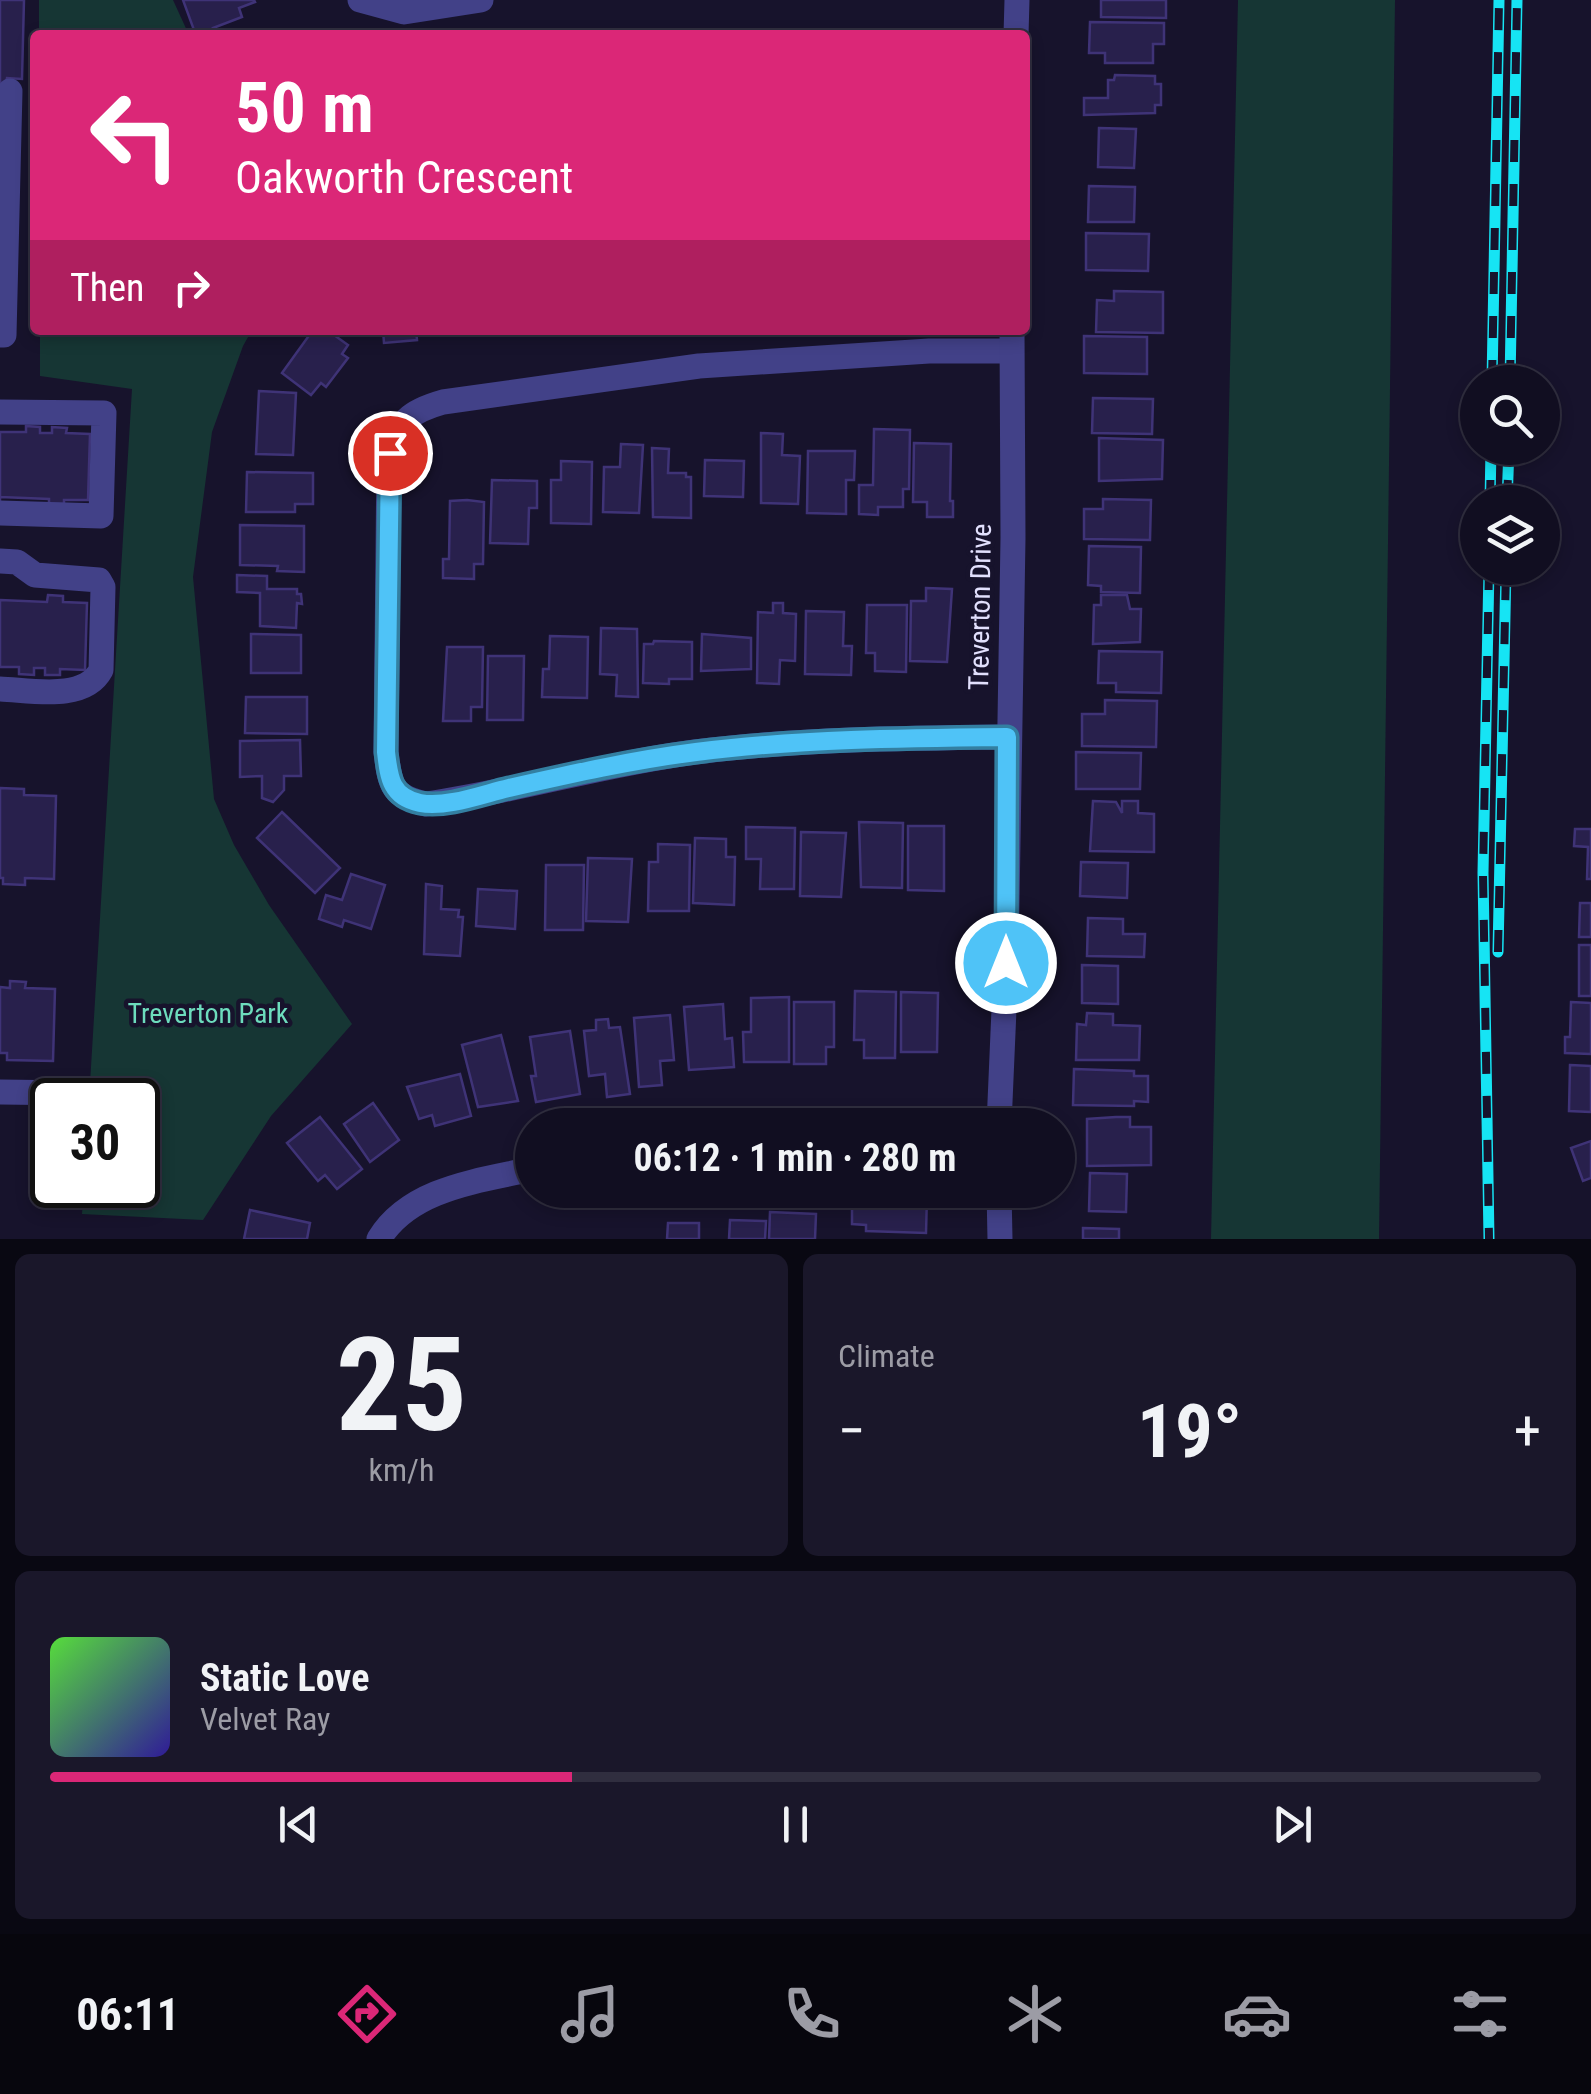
<!DOCTYPE html>
<html lang="en">
<head>
<meta charset="utf-8">
<style>
	body { margin:0; font-family:"Roboto Condensed",sans-serif; background:#1a172a; color:#f1f3f6; height:100vh; display:flex; flex-direction:column; font-size:38px; white-space:nowrap }
	* { box-sizing:border-box; margin:0 }
	p { font-size:32px; color:#9c9ca5 }
	.icon { flex:none; width:55px; height:55px; fill:none; stroke:currentColor; stroke-width:2; stroke-linecap:round; stroke-linejoin:round }
	.map { position:relative; height:1239px; overflow:hidden }
	.sheet { display:flex; flex-direction:column; gap:15px; padding:15px; background:#090812; flex:1 }
	.sheet>* { flex:none }
	.hud { position:absolute; left:30px; top:30px; width:1000px; height:305px; border-radius:10px; box-shadow:0 5px 15px #0003,0 0 0 2px #302e3f; background:#db2777; color:#fff; overflow:hidden }
	.tools { position:absolute; left:1460px; top:365px; display:grid; gap:20px }
	.tools a { display:grid; place-items:center; width:100px; height:100px; border-radius:50%; background:#110e21; box-shadow:0 5px 15px #0003,0 0 0 2px #302e3f; font-size:50px }
	.speed { position:absolute; left:30px; top:1078px; display:flex; gap:20px; font-size:50px; font-weight:700; text-align:center }
	.speed>* { display:grid; place-content:center; width:130px; height:130px; border-radius:50%; background:#110e21; box-shadow:0 5px 15px #0003,0 0 0 2px #302e3f; line-height:1 }
	.speed .limit { border:5px solid #111; border-radius:15px; background:#fff; color:#111 }
	.pin { position:absolute; display:grid; place-items:center; width:85px; height:85px; color:#fff; margin:-42px; border:5px solid #fff; border-radius:50%; box-shadow:0 2px 10px #0007 }
	.me { position:absolute; width:110px; margin:-55px; rotate:0deg; stroke-linejoin:round; filter:drop-shadow(0 0 8px #0008) }
	.turn { display:flex; align-items:center; gap:35px; height:210px; padding:0 40px; font-size:45px }
	.turn .icon { width:130px; height:130px; stroke-width:2.5 }
	.turn b { display:block; font-size:70px; line-height:85px }
	.then { display:flex; align-items:center; height:95px; padding:0 40px; background:#0003; gap:20px; font-size:38px }
	.big { font-size:75px; font-weight:700; line-height:1.1 }
	.sheet .card { flex:1; display:flex; flex-direction:column; justify-content:center; gap:15px; min-width:0; padding:0 35px; border-radius:15px; background:#1a172a }
	.sheet .dial { align-items:center; gap:0 }
	.dial b { font-size:130px; line-height:1 }
	.song { display:flex; align-items:center; gap:30px }
	.cover { width:120px; height:120px; border-radius:15px; background:linear-gradient(135deg,hsl(110 70% 55%),hsl(250 70% 35%)) }
	.played { height:10px; border-radius:5px; background:linear-gradient(90deg,#db2777 35%,#302e3f 35%) }
	.keys { display:flex; justify-content:space-around; direction:ltr }
	.heat { display:flex; justify-content:space-between; align-items:center; font-size:55px; direction:ltr }
	.sheet .tiles { flex:1; display:grid; gap:15px; grid-template-columns:1fr 1fr }
	.card:last-child { grid-column:span 2 }
	.trip { position:absolute; left:515px; top:1108px; width:560px; height:100px; border-radius:50px; background:#110e21; box-shadow:0 5px 15px #0003,0 0 0 2px #302e3f; font-weight:700; line-height:100px; text-align:center }
	.dock { display:flex; height:160px; justify-content:space-around; align-items:center; background:#07060d; color:#9c9ca5 }
	.dock .icon { width:70px; height:70px }
	.dock .selected { color:#db2777 }
	.dock b { font-size:45px; color:#f1f3f6 }
	.map>svg:first-child { display:block }
</style>
</head>
<body>
<div class="map">
<svg width="1591" height="1239" viewBox="0 0 1591 1239">
	<rect width="100%" height="100%" fill="#17132c"/>
	<g fill="#163634">
		<path d="M 39,0 L 173,0 L 189,35 L 39,35 Z"/>
		<path d="M 1238,0 L 1395,0 L 1379,1239 L 1211,1239 Z"/>
		<path d="M 40,330 L 252,330 L 243,346 L 212,432 L 193,577 L 214,799 L 234,845 L 269,905 L 352,1024 L 271,1116 L 203,1220 L 82,1214 L 84,1185 L 138,1185 L 138,1100 L 89,1100 L 132,389 L 40,376 Z"/>
	</g>
	<g fill="#28204c" stroke="#3f3377" stroke-width="2.5">
		<path d="M 0,0 L 24,0 L 22,79 L 7,78 L 6,83 L 0,83 Z"/>
		<path d="M 183,0 L 254,0 L 255,2 L 239,8 L 242,17 L 213,28 L 216,35 L 181,35 L 194,30 Z"/>
		<path d="M 1101,0 L 1166,0 L 1166,18 L 1101,17 Z"/>
		<path d="M 1090,22 L 1164,23 L 1164,44 L 1153,44 L 1153,63 L 1105,63 L 1105,53 L 1089,53 Z"/>
		<path d="M 1115,75 L 1155,76 L 1155,84 L 1161,84 L 1161,105 L 1155,105 L 1155,113 L 1084,115 L 1084,98 L 1108,98 L 1108,80 L 1114,80 Z"/>
		<path d="M 1099,128 L 1136,129 L 1134,168 L 1098,167 Z"/>
		<path d="M 1089,186 L 1135,187 L 1134,222 L 1088,222 Z"/>
		<path d="M 1086,233 L 1149,234 L 1148,271 L 1086,270 Z"/>
		<path d="M 1114,291 L 1163,292 L 1163,333 L 1096,332 L 1097,300 L 1114,301 Z"/>
		<path d="M 313,330 L 327,330 L 348,345 L 342,354 L 348,358 L 326,387 L 321,383 L 311,395 L 282,373 Z"/>
		<path d="M 383,330 L 416,330 L 417,340 L 384,343 Z"/>
		<path d="M 1084,336 L 1147,337 L 1147,374 L 1084,373 Z"/>
		<path d="M 259,391 L 296,393 L 293,455 L 256,454 Z"/>
		<path d="M 1093,398 L 1153,399 L 1152,434 L 1092,433 Z"/>
		<path d="M 26,426 L 40,427 L 40,433 L 52,433 L 52,427 L 67,428 L 66,433 L 90,434 L 88,500 L 64,500 L 64,506 L 49,506 L 49,499 L 0,497 L 0,504 L 0,432 L 26,432 Z"/>
		<path d="M 874,429 L 910,430 L 909,489 L 903,489 L 903,507 L 878,507 L 878,515 L 859,514 L 859,485 L 873,485 Z"/>
		<path d="M 761,433 L 783,434 L 782,455 L 800,456 L 798,504 L 761,503 Z"/>
		<path d="M 1099,438 L 1163,440 L 1162,479 L 1099,481 Z"/>
		<path d="M 914,443 L 951,444 L 950,501 L 953,501 L 953,517 L 927,517 L 927,502 L 913,502 Z"/>
		<path d="M 621,444 L 643,445 L 639,513 L 603,512 L 604,467 L 620,467 Z"/>
		<path d="M 652,448 L 669,449 L 668,473 L 686,473 L 686,477 L 691,477 L 691,518 L 653,517 Z"/>
		<path d="M 808,451 L 855,451 L 854,480 L 846,480 L 846,514 L 807,513 Z"/>
		<path d="M 705,460 L 744,461 L 743,497 L 704,496 Z"/>
		<path d="M 561,461 L 592,462 L 591,524 L 551,523 L 551,480 L 561,480 Z"/>
		<path d="M 247,472 L 313,473 L 313,504 L 295,504 L 295,512 L 246,512 Z"/>
		<path d="M 492,480 L 537,481 L 537,508 L 529,508 L 528,544 L 490,543 Z"/>
		<path d="M 1103,499 L 1151,500 L 1150,540 L 1084,539 L 1084,509 L 1103,509 Z"/>
		<path d="M 467,500 L 484,502 L 483,564 L 474,564 L 474,579 L 443,578 L 443,559 L 449,559 L 450,501 Z"/>
		<path d="M 240,525 L 304,526 L 304,572 L 277,571 L 278,566 L 240,565 Z"/>
		<path d="M 1089,546 L 1141,547 L 1140,593 L 1101,592 L 1101,586 L 1088,585 Z"/>
		<path d="M 237,575 L 267,576 L 267,589 L 297,589 L 297,594 L 301,594 L 302,604 L 297,603 L 296,628 L 260,626 L 260,593 L 237,592 Z"/>
		<path d="M 926,588 L 952,589 L 947,662 L 910,661 L 911,601 L 926,601 Z"/>
		<path d="M 48,595 L 63,596 L 63,602 L 87,603 L 85,670 L 60,669 L 60,675 L 45,675 L 45,668 L 34,668 L 34,675 L 19,674 L 19,667 L 0,667 L 0,600 L 47,602 Z"/>
		<path d="M 1101,595 L 1127,595 L 1130,609 L 1141,609 L 1140,642 L 1093,644 L 1094,605 L 1101,605 Z"/>
		<path d="M 773,603 L 783,603 L 783,613 L 796,614 L 795,661 L 780,660 L 779,684 L 757,683 L 758,612 L 773,613 Z"/>
		<path d="M 867,605 L 907,605 L 906,672 L 875,671 L 875,653 L 866,653 Z"/>
		<path d="M 806,611 L 844,612 L 843,646 L 852,646 L 851,675 L 805,674 Z"/>
		<path d="M 601,628 L 637,629 L 638,697 L 616,696 L 617,675 L 600,674 Z"/>
		<path d="M 251,634 L 301,635 L 301,673 L 251,673 Z"/>
		<path d="M 702,634 L 751,638 L 751,669 L 701,671 Z"/>
		<path d="M 550,636 L 588,637 L 587,698 L 542,697 L 543,669 L 549,669 Z"/>
		<path d="M 654,641 L 692,642 L 692,679 L 669,679 L 669,684 L 643,683 L 644,644 L 653,644 Z"/>
		<path d="M 447,647 L 483,647 L 482,707 L 471,707 L 471,721 L 443,721 Z"/>
		<path d="M 1099,651 L 1162,652 L 1161,693 L 1116,692 L 1116,683 L 1098,683 Z"/>
		<path d="M 488,656 L 524,656 L 523,720 L 487,720 Z"/>
		<path d="M 246,697 L 307,697 L 307,734 L 245,733 Z"/>
		<path d="M 1105,700 L 1157,701 L 1156,747 L 1082,746 L 1082,714 L 1105,714 Z"/>
		<path d="M 300,740 L 301,776 L 284,776 L 284,790 L 273,802 L 262,798 L 262,776 L 240,777 L 240,741 Z"/>
		<path d="M 1076,752 L 1141,753 L 1140,789 L 1076,789 Z"/>
		<path d="M 0,788 L 24,789 L 24,795 L 56,796 L 54,879 L 25,878 L 25,885 L 3,884 L 3,878 L 0,878 Z"/>
		<path d="M 1093,801 L 1116,802 L 1122,813 L 1122,801 L 1138,801 L 1138,813 L 1154,814 L 1154,852 L 1090,851 Z"/>
		<path d="M 282,812 L 340,868 L 315,893 L 257,838 Z"/>
		<path d="M 859,822 L 903,823 L 902,888 L 861,887 Z"/>
		<path d="M 908,826 L 944,826 L 944,891 L 908,890 Z"/>
		<path d="M 746,827 L 795,828 L 794,889 L 760,889 L 761,859 L 746,859 Z"/>
		<path d="M 1575,829 L 1591,829 L 1591,879 L 1587,879 L 1588,847 L 1574,846 Z"/>
		<path d="M 801,832 L 846,833 L 841,897 L 800,896 Z"/>
		<path d="M 695,838 L 726,839 L 726,857 L 735,857 L 734,905 L 693,903 Z"/>
		<path d="M 658,844 L 690,845 L 689,911 L 648,911 L 649,862 L 658,862 Z"/>
		<path d="M 588,858 L 632,859 L 628,922 L 586,921 Z"/>
		<path d="M 1081,862 L 1128,863 L 1127,898 L 1080,896 Z"/>
		<path d="M 546,865 L 584,865 L 583,930 L 545,930 Z"/>
		<path d="M 351,874 L 385,885 L 371,929 L 344,920 L 342,927 L 319,919 L 326,895 L 342,900 Z"/>
		<path d="M 426,884 L 442,886 L 441,909 L 459,910 L 458,917 L 463,917 L 460,956 L 424,954 Z"/>
		<path d="M 478,889 L 517,891 L 515,929 L 476,926 Z"/>
		<path d="M 1580,903 L 1591,903 L 1591,937 L 1579,937 Z"/>
		<path d="M 1088,918 L 1123,919 L 1123,934 L 1145,934 L 1144,957 L 1087,956 Z"/>
		<rect x="1579" y="945" width="12" height="51"/>
		<path d="M 1082,965 L 1118,966 L 1118,1004 L 1082,1003 Z"/>
		<path d="M 10,981 L 26,982 L 25,988 L 55,989 L 53,1061 L 7,1060 L 7,1053 L 0,1053 L 0,987 L 10,988 Z"/>
		<path d="M 855,991 L 896,992 L 895,1058 L 864,1058 L 864,1040 L 854,1040 Z"/>
		<path d="M 901,992 L 938,993 L 937,1052 L 901,1052 Z"/>
		<path d="M 789,997 L 789,1062 L 744,1062 L 743,1032 L 751,1032 L 751,998 Z"/>
		<path d="M 794,1002 L 834,1002 L 834,1047 L 826,1047 L 826,1064 L 794,1064 Z"/>
		<path d="M 1571,1002 L 1591,1003 L 1591,1054 L 1565,1053 L 1565,1037 L 1570,1037 Z"/>
		<path d="M 723,1004 L 725,1039 L 732,1038 L 734,1067 L 689,1070 L 684,1007 Z"/>
		<path d="M 1087,1013 L 1113,1014 L 1113,1025 L 1140,1026 L 1139,1060 L 1076,1060 L 1077,1024 L 1086,1025 Z"/>
		<path d="M 670,1015 L 674,1060 L 660,1061 L 662,1085 L 639,1087 L 634,1018 Z"/>
		<path d="M 608,1019 L 609,1028 L 620,1027 L 630,1094 L 607,1097 L 605,1074 L 589,1076 L 584,1031 L 596,1030 L 596,1020 Z"/>
		<path d="M 570,1031 L 580,1094 L 536,1102 L 531,1076 L 536,1076 L 530,1037 Z"/>
		<path d="M 501,1035 L 518,1101 L 478,1107 L 462,1045 Z"/>
		<path d="M 1570,1065 L 1591,1066 L 1591,1112 L 1569,1111 Z"/>
		<path d="M 1074,1069 L 1134,1071 L 1134,1076 L 1148,1076 L 1148,1102 L 1134,1101 L 1134,1106 L 1073,1105 Z"/>
		<path d="M 460,1074 L 471,1116 L 435,1126 L 432,1115 L 419,1119 L 407,1087 Z"/>
		<path d="M 373,1103 L 399,1140 L 370,1162 L 344,1124 Z"/>
		<path d="M 320,1117 L 362,1169 L 337,1189 L 325,1175 L 318,1181 L 287,1143 Z"/>
		<path d="M 1116,1117 L 1130,1117 L 1130,1127 L 1151,1127 L 1151,1165 L 1087,1166 L 1087,1119 Z"/>
		<path d="M 1591,1141 L 1591,1178 L 1583,1181 L 1571,1148 Z"/>
		<path d="M 1090,1173 L 1127,1174 L 1126,1212 L 1089,1211 Z"/>
		<path d="M 852,1192 L 869,1192 L 869,1195 L 927,1196 L 926,1233 L 866,1231 L 866,1225 L 852,1224 Z"/>
		<path d="M 250,1210 L 310,1223 L 307,1239 L 244,1239 Z"/>
		<path d="M 770,1212 L 816,1214 L 815,1239 L 769,1239 Z"/>
		<path d="M 730,1220 L 766,1221 L 765,1239 L 729,1239 Z"/>
		<path d="M 668,1223 L 699,1223 L 699,1239 L 667,1239 Z"/>
		<path d="M 1083,1228 L 1119,1229 L 1119,1239 L 1083,1239 Z"/>
	</g>
	<g fill="none" stroke-linecap="round" stroke-linejoin="round">
		<g stroke="#424188" stroke-width="25">
			<path d="M 360,0 L 404,12 L 481,0"/>
			<path d="M 1016,35 L 1017,0"/>
			<path d="M 0,335 L 4,335 L 10,91"/>
			<path d="M 0,412 L 104,413 L 101,516 L 0,513"/>
			<path d="M 0,561 L 17,562 L 35,575 L 99,580 L 103,587 L 101,670 C 84,702 30,690 0,689"/>
			<path d="M 1007,737 C 903,738 798,739 695,752 C 604,764 516,791 426,804 C 391,796 390,785 386,752 L 389,453 C 402,420 408,412 443,402 L 699,366 L 929,351 L 1011,351"/>
			<path d="M 0,1092 L 77,1093"/>
			<path d="M 999,1125 L 1006,963 L 1013,538 L 1012,330"/>
			<path d="M 999,1190 L 1000,1239"/>
			<path d="M 379,1239 C 410,1188 479,1181 532,1169"/>
		</g>
		<defs>
			<g id="rail">
				<path d="M 1492,382 L 1499,0"/>
				<path d="M 1510,382 L 1517,0"/>
				<path d="M 1490,502 L 1491,448"/>
				<path d="M 1507,502 L 1509,448"/>
				<path d="M 1489,568 L 1483,873 L 1489,1239"/>
				<path d="M 1498,952 L 1506,568"/>
			</g>
		</defs>
		<use href="#rail" stroke="#16e4f4" stroke-width="11"/>
		<use href="#rail" stroke="#17132c" stroke-width="8" stroke-dasharray="22" stroke-linecap="butt"/>
	</g>
	<g fill="none" stroke-linecap="round" stroke-linejoin="round">
		<defs>
			<path id="route" d="M 390,453 L 386,752 C 389,778 391,797 420,803 C 447,808 483,794 509,788 C 571,774 633,760 696,752 C 799,739 903,738 1007,737 L 1006,963"/>
		</defs>
		<use href="#route" stroke="#337fa1" stroke-width="25"/>
		<use href="#route" stroke="#4fc3f7" stroke-width="18"/>
	</g>
	<g text-anchor="middle" dominant-baseline="central" stroke-width="9" stroke-linejoin="round" paint-order="stroke">
		<g font-size="28" fill="#e2e0fd" stroke="#17132c">
			<text transform="translate(980 607) rotate(-89)">Treverton Drive</text>
		</g>
		<g font-size="28" fill="#6ddcbd" stroke="#17132c">
			<text x="208" y="1013">Treverton Park</text>
		</g>
	</g>
</svg>
<div class="tools">
<a><svg class="icon" aria-label="search" viewBox="0 0 24 24"><circle cx="10" cy="10" r="6"/><path d="M15 15l6 6"/></svg></a>
<a><svg class="icon" aria-label="layers" viewBox="0 0 24 24"><path d="M12 4l9 5-9 5-9-5zM3 14l9 5 9-5"/></svg></a>
</div>
<div class="speed"><div class="limit">30</div></div>
<div class="pin" style="left:390px;top:453px;background:#d93025"><svg class="icon" aria-label="arrive" viewBox="0 0 24 24"><path d="M6 21V4h12l-3 4 3 4H6"/></svg></div>
<svg class="me" style="left:1006px;top:963px" viewBox="-20 -20 40 40"><circle r="17" fill="#4fc3f7" stroke="#fff" stroke-width="3"/><path d="M0-11L8 9 0 5-8 9z" fill="#fff"/></svg>
<div class="trip">06:12 · 1 min · 280 m</div>
<div class="hud">
<div class="turn"><svg class="icon" aria-label="left" viewBox="0 0 24 24"><path d="M17 20v-9H6M10 6l-5 5 5 5"/></svg><div><b>50 m</b>Oakworth Crescent</div></div>
<div class="then">Then<svg class="icon" aria-label="right" viewBox="0 0 24 24"><path d="M7 20v-9h11M14 6l5 5-5 5"/></svg></div>
</div>
</div>
<section class="sheet">
<div class="tiles">
<div class="card dial"><b>25</b><p>km/h</p></div>
<div class="card"><p>Climate</p>
<div class="heat"><a>−</a><b class="big">19°</b><a>+</a></div>
</div>
<div class="card">
<div class="song"><i class="cover"></i><div><b>Static Love</b><p>Velvet Ray</p></div></div>
<div class="played"></div>
<div class="keys"><svg class="icon" aria-label="previous" viewBox="0 0 24 24"><path d="M18 5L8 12l10 7zM5 5v14"/></svg><svg class="icon" aria-label="pause" viewBox="0 0 24 24"><path d="M8 5v14M16 5v14"/></svg><svg class="icon" aria-label="next" viewBox="0 0 24 24"><path d="M6 5l10 7-10 7zM19 5v14"/></svg></div>
</div>
</div>
</section>
<nav class="dock">
<b>06:11</b>
<svg class="icon selected" aria-label="directions" viewBox="0 0 24 24"><path d="M12 3l9 9-9 9-9-9zM9 14v-3h6M13 9l2 2-2 2"/></svg>
<svg class="icon" aria-label="music" viewBox="0 0 24 24"><path d="M9 18V5l10-2v13"/><circle cx="6" cy="18" r="3"/><circle cx="16" cy="16" r="3"/></svg>
<svg class="icon" aria-label="phone" viewBox="0 0 24 24"><path d="M5 4h4l2 5-3 2q2 4 5 5l2-3 5 2v4C11 20 4 13 5 4z"/></svg>
<svg class="icon" aria-label="climate" viewBox="0 0 24 24"><path d="M12 3v18M4 7l16 10M4 17L20 7"/></svg>
<svg class="icon" aria-label="car" viewBox="0 0 24 24"><path d="M5 17H2v-5l4-1 3-4h7l3 4 3 1v5h-3M9 17h6M6 11h13"/><circle cx="7" cy="17" r="2"/><circle cx="17" cy="17" r="2"/></svg>
<svg class="icon" aria-label="filters" viewBox="0 0 24 24"><path d="M4 7h16M4 17h16"/><circle cx="9" cy="7" r="2"/><circle cx="15" cy="17" r="2"/></svg>
</nav>
</body>
</html>
